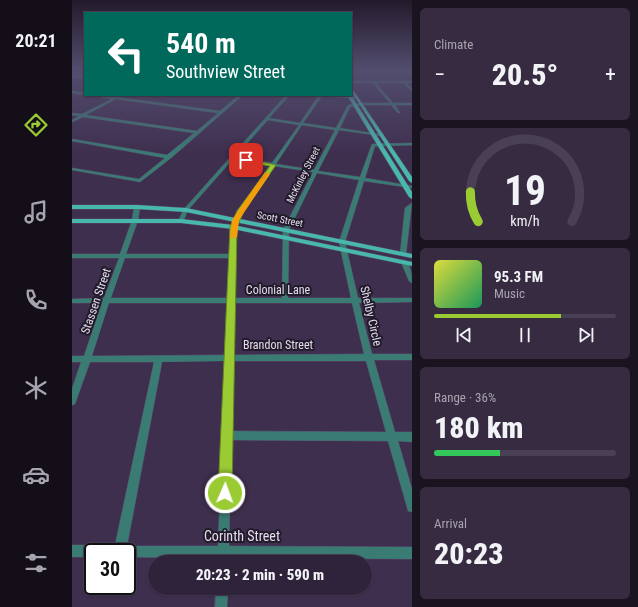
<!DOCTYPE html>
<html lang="en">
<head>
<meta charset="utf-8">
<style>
	body { margin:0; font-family:"Roboto Condensed",sans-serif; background:#372b42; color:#f1f3f6; height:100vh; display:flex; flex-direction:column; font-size:15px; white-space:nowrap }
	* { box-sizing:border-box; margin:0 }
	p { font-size:13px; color:#a7a4af }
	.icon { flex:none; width:22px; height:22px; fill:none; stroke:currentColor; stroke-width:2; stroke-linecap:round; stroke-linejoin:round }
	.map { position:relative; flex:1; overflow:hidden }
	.drawer { display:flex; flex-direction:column; gap:8px; padding:8px; background:#1a1320; width:226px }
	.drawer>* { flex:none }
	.hud { position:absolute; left:12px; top:12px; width:268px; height:84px; border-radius:0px; box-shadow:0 1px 3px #0004,0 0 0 1px #4a4055; background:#00695c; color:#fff; overflow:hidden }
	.speed { position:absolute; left:12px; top:543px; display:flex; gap:8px; font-size:20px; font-weight:700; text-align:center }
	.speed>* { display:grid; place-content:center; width:52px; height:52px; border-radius:50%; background:#2f233b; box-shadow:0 1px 3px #0004,0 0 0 1px #4a4055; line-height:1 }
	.speed .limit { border:2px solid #111; border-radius:6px; background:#fff; color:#111 }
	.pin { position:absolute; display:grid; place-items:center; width:34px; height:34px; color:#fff; margin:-17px; border-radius:8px; box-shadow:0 2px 6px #0006 }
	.me { position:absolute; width:44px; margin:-22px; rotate:2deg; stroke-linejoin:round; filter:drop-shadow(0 0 3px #0008) }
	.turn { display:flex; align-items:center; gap:14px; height:84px; padding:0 16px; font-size:18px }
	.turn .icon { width:52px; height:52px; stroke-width:2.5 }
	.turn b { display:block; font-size:28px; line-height:34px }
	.big { font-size:30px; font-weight:800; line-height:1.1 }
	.drawer .card { flex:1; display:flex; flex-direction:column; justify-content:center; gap:6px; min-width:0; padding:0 14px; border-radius:6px; background:#372b42 }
	.drawer .dial { align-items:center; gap:0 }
	.dial svg { height:104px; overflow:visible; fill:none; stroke:#4a4055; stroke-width:7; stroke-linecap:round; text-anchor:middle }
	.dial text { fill:#f1f3f6; stroke:none }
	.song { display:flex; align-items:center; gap:12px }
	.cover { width:48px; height:48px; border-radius:6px; background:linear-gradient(135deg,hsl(60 70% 55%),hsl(150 70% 35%)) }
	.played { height:4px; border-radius:2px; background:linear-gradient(90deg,#9bcb33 70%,#4a4055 70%) }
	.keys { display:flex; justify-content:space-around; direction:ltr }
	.heat { display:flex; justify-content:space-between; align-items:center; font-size:22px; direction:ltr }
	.charge { height:6px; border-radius:3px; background:linear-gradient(90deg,#34c759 36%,#4a4055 0) }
	.trip { position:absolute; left:76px; top:555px; width:224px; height:40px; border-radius:20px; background:#2f233b; box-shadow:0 1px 3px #0004,0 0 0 1px #4a4055; font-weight:800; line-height:40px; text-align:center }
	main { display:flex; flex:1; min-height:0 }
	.tab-bar { display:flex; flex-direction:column; width:72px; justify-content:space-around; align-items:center; background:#130e18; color:#a7a4af }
	.tab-bar .icon { width:28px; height:28px }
	.tab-bar .active { color:#9bcb33 }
	.tab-bar b { font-size:18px; color:#f1f3f6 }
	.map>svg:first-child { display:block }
</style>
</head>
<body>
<main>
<nav class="tab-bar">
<b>20:21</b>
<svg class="icon active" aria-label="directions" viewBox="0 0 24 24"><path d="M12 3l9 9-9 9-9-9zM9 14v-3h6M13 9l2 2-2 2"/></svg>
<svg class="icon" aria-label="music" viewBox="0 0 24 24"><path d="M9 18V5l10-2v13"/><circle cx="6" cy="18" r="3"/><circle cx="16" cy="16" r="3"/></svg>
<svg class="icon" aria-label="phone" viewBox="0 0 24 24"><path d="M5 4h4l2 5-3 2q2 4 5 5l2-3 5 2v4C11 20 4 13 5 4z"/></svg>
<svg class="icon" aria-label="climate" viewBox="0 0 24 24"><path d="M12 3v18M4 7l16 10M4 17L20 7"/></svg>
<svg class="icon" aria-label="car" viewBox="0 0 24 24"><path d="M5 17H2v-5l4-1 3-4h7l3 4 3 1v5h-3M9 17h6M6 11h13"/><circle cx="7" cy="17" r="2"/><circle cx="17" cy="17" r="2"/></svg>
<svg class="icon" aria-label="filters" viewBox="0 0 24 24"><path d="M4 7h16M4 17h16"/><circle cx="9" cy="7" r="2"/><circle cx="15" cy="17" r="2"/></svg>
</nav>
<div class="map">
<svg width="340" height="607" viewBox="0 0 340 607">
	<rect width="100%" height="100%" fill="#3f2f4f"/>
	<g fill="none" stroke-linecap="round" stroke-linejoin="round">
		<defs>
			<g id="minor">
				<rect x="279" y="71" width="61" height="2"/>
				<path d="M 0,75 L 13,76 L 13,78 L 0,77 Z"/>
				<path d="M 279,81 L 340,81 L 340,83 L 335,83 L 340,88 L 340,91 L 331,83 L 304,83 L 321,103 L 340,103 L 340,105 L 323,105 L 328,113 L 326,113 L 319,105 L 290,105 L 278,107 L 268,128 L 312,135 L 310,136 L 267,130 L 246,171 L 288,177 L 300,144 L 340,143 L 340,145 L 303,146 L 293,178 L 340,186 L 340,188 L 292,181 L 273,242 L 286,298 L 340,298 L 340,302 L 287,303 L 300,354 L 340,354 L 340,360 L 302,360 L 323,432 L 340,432 L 340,442 L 326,441 L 340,489 L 340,512 L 336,511 L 335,507 L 316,441 L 159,440 L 157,546 L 340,547 L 340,559 L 157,558 L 157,562 L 145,562 L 145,558 L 55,557 L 55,552 L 21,552 L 21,557 L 0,557 L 0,545 L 43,545 L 82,362 L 18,362 L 4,401 L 3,404 L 0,405 L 0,389 L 9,362 L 0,362 L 0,356 L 12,356 L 30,303 L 0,303 L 0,299 L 32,298 L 47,258 L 0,258 L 0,254 L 48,254 L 60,220 L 62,207 L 65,205 L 68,207 L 66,220 L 54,254 L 157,254 L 158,227 L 166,211 L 198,165 L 161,159 L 116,210 L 111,222 L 107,222 L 106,221 L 112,209 L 214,95 L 218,95 L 197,118 L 228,123 L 247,95 L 287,97 L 286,99 L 250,96 L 231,123 L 264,128 L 276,105 L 290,103 L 318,103 L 301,83 L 279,83 ZM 196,120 L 227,125 L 200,163 L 163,157 ZM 230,125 L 263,130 L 242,170 L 204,164 ZM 202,166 L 241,172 L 211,230 L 210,298 L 162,298 L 164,227 L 172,211 ZM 245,173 L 287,180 L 267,242 L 279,298 L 216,298 L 217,230 ZM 53,258 L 157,258 L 155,298 L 39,298 ZM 37,303 L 155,303 L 153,355 L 20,356 ZM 162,303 L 280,303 L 292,354 L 161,355 ZM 153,361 L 146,546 L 55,546 L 90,362 ZM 161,361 L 294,361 L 314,432 L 160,431 Z"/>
				<path d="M 0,91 L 13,93 L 13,95 L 0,93 Z"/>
				<path d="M 17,95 L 44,97 L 148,111 L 167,95 L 171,95 L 99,158 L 68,182 L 0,170 L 0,168 L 67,179 L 93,158 L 0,141 L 0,139 L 95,155 L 122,133 L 11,117 L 0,122 L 0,120 L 7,116 L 0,115 L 0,113 L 10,114 L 40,99 ZM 44,99 L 146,113 L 125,131 L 14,115 Z"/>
				<path d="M 340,203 L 334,254 L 331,256 L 328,254 L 333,208 Z"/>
				<path d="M 332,260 C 339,264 340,275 340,283 L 337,281 L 329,262 Z"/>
				<path d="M 144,588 L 156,588 L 155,607 L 143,607 Z"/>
			</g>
			<g id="major">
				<path d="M 279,87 L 340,177 L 340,183 L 337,181 L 279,91 Z"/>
				<path d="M 275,95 L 279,95 L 340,192 L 340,199 L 337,197 Z"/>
				<path d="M 0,205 L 65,205 L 114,208 L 340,254 L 340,258 L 114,212 L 65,209 L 0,209 Z"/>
				<path d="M 0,219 L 109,219 L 161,225 L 340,262 L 340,266 L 161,229 L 109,223 L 0,223 Z"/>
			</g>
		</defs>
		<use href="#minor" stroke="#5a4b69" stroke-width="1"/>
		<use href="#major" stroke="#5a4b69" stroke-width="1"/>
		<use href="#minor" fill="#3a7b74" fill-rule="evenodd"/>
		<use href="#major" fill="#48b8ad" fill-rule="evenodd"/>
	</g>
	<linearGradient id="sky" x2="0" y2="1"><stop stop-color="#231a2b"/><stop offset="0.45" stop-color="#524d6e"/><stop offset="1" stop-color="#524d6e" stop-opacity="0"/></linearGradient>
	<rect width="340" height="154" fill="url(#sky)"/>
	<path fill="#9bcb33" stroke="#658421" d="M 174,159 L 204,165 L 172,211 L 165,227 L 160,493 L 158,498 L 153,500 L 148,498 L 146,493 L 158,227 L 165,211 L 198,166 L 172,162 Z"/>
	<path fill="#f59e0b" d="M 193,172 L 198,174 L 167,220 L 165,237 L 158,239 L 160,220 Z"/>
	<g text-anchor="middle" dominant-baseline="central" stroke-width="4" stroke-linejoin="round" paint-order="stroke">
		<g font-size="10" fill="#e5dcf0" stroke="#221b2a">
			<text transform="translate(231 175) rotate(-63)">McKinley Street</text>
			<text transform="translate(208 219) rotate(11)">Scott Street</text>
		</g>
		<g font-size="12" fill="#e5dcf0" stroke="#221b2a">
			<text x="206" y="290">Colonial Lane</text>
			<text transform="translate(24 301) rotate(-71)">Stassen Street</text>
			<text transform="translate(299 316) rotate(77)">Shelby Circle</text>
			<text x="206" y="345">Brandon Street</text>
		</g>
		<g font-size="14" fill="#e5dcf0" stroke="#221b2a">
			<text x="170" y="536">Corinth Street</text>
		</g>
	</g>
</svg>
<div class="speed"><div class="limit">30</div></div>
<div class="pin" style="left:174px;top:160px;background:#d93025"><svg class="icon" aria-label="arrive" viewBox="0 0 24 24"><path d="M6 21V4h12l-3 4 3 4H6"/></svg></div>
<svg class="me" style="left:153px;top:493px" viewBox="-20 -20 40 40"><circle r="17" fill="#9bcb33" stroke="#fff" stroke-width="3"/><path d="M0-11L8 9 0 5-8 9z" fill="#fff"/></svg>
<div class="trip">20:23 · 2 min · 590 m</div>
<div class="hud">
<div class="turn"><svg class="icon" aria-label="left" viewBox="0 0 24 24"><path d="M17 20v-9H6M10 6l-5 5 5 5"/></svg><div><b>540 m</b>Southview Street</div></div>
</div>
</div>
<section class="drawer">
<div class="card"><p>Climate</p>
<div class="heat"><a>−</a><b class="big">20.5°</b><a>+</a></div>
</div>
<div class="card dial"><svg viewBox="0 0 100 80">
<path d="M14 69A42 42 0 1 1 86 69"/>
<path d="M14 69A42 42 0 0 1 8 46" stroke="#9bcb33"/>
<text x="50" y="56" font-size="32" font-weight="700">19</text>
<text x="50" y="72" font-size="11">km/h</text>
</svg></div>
<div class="card">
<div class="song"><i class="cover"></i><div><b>95.3 FM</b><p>Music</p></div></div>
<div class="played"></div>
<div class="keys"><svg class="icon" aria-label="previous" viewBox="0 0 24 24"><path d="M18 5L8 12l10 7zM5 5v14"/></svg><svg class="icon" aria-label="pause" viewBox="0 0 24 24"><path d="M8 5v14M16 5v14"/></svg><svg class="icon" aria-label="next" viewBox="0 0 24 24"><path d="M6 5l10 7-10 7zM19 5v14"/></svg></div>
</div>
<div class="card"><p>Range · 36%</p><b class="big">180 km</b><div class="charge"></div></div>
<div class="card"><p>Arrival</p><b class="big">20:23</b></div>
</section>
</main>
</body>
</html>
